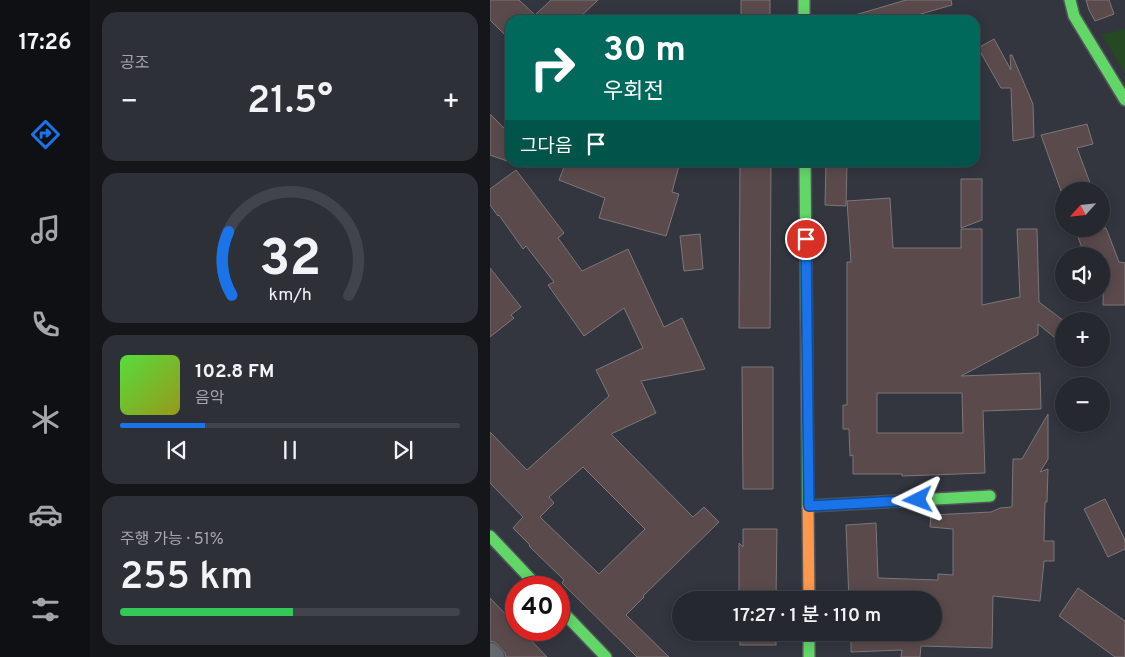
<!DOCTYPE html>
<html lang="ko">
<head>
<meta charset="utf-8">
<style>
	body { margin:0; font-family:Overpass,"Noto Sans KR",sans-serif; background:#2e3037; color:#f1f3f6; height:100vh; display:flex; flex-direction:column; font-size:19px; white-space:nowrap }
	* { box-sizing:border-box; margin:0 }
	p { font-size:16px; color:#a4a6aa }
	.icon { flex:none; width:28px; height:28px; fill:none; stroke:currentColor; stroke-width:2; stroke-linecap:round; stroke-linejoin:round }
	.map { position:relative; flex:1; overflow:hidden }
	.sheet { display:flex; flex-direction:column; gap:12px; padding:12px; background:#15161a; width:400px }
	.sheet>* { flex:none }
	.guide { position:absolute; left:15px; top:15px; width:475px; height:152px; border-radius:15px; box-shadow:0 2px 12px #0003,0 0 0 1px #42444b; background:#00695c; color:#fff; overflow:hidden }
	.needle { width:32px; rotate:243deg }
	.fabs { position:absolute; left:565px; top:182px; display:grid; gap:10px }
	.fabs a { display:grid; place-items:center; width:55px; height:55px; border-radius:50%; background:#26282f; box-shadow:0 2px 12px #0003,0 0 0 1px #42444b; font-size:25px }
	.speed { position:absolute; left:15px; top:576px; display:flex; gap:10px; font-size:25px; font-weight:700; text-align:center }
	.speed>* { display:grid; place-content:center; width:65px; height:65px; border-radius:50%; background:#26282f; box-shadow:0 2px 12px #0003,0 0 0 1px #42444b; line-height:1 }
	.speed .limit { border:8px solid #d22; background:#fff; color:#111 }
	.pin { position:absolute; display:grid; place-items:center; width:42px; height:42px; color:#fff; margin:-21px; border:2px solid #fff; border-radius:50%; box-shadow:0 1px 5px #0007 }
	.me { position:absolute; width:55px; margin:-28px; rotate:267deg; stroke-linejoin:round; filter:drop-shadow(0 0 4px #0008) }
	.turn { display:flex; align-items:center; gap:18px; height:105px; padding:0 15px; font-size:22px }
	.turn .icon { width:65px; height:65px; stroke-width:2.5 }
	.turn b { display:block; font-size:35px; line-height:42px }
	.then { display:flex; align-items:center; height:48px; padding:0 15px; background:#0003; gap:10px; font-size:19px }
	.big { font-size:38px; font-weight:600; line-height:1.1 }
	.sheet .tile { flex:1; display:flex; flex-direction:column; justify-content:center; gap:8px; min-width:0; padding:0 18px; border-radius:15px; background:#2e3037 }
	.sheet .dial { align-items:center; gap:0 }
	.dial svg { height:130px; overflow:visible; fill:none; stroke:#42444b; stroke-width:7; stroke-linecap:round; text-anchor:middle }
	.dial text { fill:#f1f3f6; stroke:none }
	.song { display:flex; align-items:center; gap:15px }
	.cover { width:60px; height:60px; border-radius:8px; background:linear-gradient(135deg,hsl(110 70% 55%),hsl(60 70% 35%)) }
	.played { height:5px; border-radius:2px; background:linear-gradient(90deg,#1a73e8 25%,#42444b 25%) }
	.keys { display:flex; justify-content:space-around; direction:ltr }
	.heat { display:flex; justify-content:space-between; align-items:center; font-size:28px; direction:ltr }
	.charge { height:8px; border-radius:4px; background:linear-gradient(90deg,#34c759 51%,#42444b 0) }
	.trip { position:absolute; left:182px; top:591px; width:270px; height:50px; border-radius:25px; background:#26282f; box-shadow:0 2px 12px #0003,0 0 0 1px #42444b; font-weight:600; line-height:50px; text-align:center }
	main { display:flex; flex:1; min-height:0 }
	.menu { display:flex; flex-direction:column; width:90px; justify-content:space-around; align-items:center; background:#0f1013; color:#a4a6aa }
	.menu .icon { width:35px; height:35px }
	.menu .on { color:#1a73e8 }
	.menu b { font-size:22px; color:#f1f3f6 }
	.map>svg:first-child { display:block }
</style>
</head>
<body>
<main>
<nav class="menu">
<b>17:26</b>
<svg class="icon on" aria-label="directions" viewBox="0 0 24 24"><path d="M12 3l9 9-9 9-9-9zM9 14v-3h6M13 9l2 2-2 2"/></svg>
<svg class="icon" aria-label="music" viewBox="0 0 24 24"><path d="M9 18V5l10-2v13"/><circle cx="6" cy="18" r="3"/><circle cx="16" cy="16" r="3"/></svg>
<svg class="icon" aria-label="phone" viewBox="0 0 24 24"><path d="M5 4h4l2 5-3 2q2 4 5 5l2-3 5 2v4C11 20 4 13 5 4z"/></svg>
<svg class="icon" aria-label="climate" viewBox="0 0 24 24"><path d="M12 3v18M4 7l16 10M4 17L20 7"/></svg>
<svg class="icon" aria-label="car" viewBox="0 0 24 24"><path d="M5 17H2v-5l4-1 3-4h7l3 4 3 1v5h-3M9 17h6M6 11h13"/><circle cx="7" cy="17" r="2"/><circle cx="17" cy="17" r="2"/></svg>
<svg class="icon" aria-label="filters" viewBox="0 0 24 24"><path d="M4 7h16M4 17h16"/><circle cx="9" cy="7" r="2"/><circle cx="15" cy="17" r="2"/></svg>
</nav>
<section class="sheet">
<div class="tile"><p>공조</p>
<div class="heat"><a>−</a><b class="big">21.5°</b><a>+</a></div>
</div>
<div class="tile dial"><svg viewBox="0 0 100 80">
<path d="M14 69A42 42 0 1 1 86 69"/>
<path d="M14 69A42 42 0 0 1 12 30" stroke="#1a73e8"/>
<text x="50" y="56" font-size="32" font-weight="700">32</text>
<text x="50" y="72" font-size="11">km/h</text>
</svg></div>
<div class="tile">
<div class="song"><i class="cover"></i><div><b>102.8 FM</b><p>음악</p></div></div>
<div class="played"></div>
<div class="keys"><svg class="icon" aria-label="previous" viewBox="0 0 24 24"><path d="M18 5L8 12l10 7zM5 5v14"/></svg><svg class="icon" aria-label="pause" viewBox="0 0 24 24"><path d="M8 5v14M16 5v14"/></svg><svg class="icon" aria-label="next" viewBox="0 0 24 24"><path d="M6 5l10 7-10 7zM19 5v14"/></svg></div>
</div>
<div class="tile"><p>주행 가능 · 51%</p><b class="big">255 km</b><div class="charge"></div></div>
</section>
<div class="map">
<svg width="635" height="657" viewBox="0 0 635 657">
	<rect width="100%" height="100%" fill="#33363f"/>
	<path fill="#244923" d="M 635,29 L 635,74 L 612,35 Z"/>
	<g fill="#5a4a4b" stroke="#7b777a" fill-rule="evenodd">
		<path d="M 0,0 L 29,0 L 45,15 L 61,0 L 108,0 L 87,20 L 20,20 L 20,40 L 0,20 Z"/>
		<rect x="251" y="0" width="29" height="20"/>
		<path d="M 416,0 L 461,0 L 462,5 L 410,20 L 365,20 L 365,15 Z"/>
		<path d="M 596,0 L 619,0 L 624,14 L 605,21 L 599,10 Z"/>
		<path d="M 504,39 L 521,70 L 520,55 L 522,55 L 543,104 L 544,137 L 523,141 L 521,88 L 511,88 L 488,48 Z"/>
		<path d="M 0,114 L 20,134 L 20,162 L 0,155 Z"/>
		<path d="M 597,124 L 603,144 L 587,148 L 603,191 L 571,191 L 551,135 Z"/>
		<path d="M 76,162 L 190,162 L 182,192 L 189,194 L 176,236 L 109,218 L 115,198 L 69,180 Z"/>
		<path d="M 250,162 L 281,162 L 280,328 L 249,328 Z"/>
		<path d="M 336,162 L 357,162 L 356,206 L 335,205 Z"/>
		<path d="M 26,170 L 74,233 L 68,238 L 92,271 L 138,249 L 174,327 L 192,318 L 215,369 L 151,381 L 166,413 L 121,434 L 203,517 L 214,507 L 229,522 L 153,596 L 154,597 L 136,615 L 179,657 L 147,657 L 72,583 L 74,580 L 39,546 L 40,545 L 23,528 L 33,517 L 0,483 L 0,432 L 37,470 L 119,396 L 106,370 L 153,348 L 134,308 L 94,336 L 58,285 L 64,282 L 36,246 L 33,249 L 9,215 L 8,216 L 0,205 L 0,189 ZM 93,467 L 155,529 L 109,574 L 50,517 L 64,503 L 59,497 Z"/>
		<path d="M 471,179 L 492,179 L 492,220 L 471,228 Z"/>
		<path d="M 400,198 L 403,248 L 471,248 L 471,229 L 492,229 L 492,305 L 530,297 L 527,229 L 547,229 L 549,302 L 574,321 L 574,345 L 548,324 L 548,335 L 471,376 L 550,373 L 551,409 L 493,411 L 495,473 L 412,476 L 412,474 L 363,474 L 363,455 L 360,456 L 359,429 L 353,429 L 353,405 L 357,405 L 357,262 L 361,262 L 357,201 ZM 387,393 L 472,393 L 473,433 L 387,433 Z"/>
		<path d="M 614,228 L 616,228 L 629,262 L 635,263 L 635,305 L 613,305 L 614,256 L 595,256 L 585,229 L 614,229 Z"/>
		<path d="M 210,234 L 213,269 L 194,271 L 190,236 Z"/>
		<path d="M 0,268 L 31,307 L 21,315 L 24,318 L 0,337 Z"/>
		<path d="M 252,367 L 283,367 L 283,489 L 253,489 Z"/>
		<path d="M 558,414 L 558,459 L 550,472 L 558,469 L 557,502 L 555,502 L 554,541 L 564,541 L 564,561 L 554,561 L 550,601 L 503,596 L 502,648 L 431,646 L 430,657 L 411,657 L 412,650 L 361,652 L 361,632 L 444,632 L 444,600 L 359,600 L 356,525 L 386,523 L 388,578 L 448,580 L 448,574 L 463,575 L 463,529 L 440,527 L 441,515 L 501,512 L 510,508 L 522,507 L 523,459 L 532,459 Z"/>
		<path d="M 615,499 L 635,540 L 635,549 L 618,557 L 594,509 Z"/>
		<path d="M 253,529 L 287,529 L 286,600 L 249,600 L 249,543 L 253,547 Z"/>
		<path d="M 588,588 L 635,621 L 635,657 L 625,657 L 569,616 Z"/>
		<path d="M 0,598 L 26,625 L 26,630 L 31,630 L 57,657 L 16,657 L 15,653 L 8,645 L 4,642 L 0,641 Z"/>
		<rect x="250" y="632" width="36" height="13"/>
	</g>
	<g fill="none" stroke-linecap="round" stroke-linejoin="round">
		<defs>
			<path id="street" d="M 0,653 L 4,657"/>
			<g id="fast">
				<path d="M 314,0 L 314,20"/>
				<path d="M 580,0 L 584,16 L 635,100"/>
				<path d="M 315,162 L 318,507"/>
				<path d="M 319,506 L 500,496"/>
				<path d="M 0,536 L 49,588"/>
				<path d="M 69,608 L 116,657"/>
				<path d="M 319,632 L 319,657"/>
			</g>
			<path id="slow" d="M 318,507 L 319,600"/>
		</defs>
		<use href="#street" stroke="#51555c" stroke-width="22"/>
		<use href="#fast" stroke="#51555c" stroke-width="14"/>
		<use href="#slow" stroke="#51555c" stroke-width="14"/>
		<use href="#street" stroke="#65686f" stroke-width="20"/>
		<use href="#fast" stroke="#63d668" stroke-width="11"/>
		<use href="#slow" stroke="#ff974d" stroke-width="11"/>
	</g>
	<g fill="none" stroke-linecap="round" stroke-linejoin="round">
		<defs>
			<path id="route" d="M 316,239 L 319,506 L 428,500"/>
		</defs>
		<use href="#route" stroke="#114b97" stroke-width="12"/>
		<use href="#route" stroke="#1a73e8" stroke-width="9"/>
	</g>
</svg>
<div class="fabs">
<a><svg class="needle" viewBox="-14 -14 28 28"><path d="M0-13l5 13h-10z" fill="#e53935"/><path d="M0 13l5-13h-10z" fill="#a4a6aa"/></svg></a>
<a><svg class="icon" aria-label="sound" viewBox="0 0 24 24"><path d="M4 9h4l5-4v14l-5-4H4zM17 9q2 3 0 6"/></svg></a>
<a>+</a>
<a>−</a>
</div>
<div class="speed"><div class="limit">40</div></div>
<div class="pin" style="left:316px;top:239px;background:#d93025"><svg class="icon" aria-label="arrive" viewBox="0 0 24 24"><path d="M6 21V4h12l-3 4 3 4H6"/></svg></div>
<svg class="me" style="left:428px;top:500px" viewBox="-20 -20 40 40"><path d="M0-17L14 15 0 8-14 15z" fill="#1a73e8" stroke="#fff" stroke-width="4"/></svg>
<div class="trip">17:27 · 1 분 · 110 m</div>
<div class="guide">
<div class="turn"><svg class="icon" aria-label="right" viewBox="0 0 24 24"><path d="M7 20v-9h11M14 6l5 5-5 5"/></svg><div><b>30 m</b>우회전</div></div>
<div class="then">그다음<svg class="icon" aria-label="arrive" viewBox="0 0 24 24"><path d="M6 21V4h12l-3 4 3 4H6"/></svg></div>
</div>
</div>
</main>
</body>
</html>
